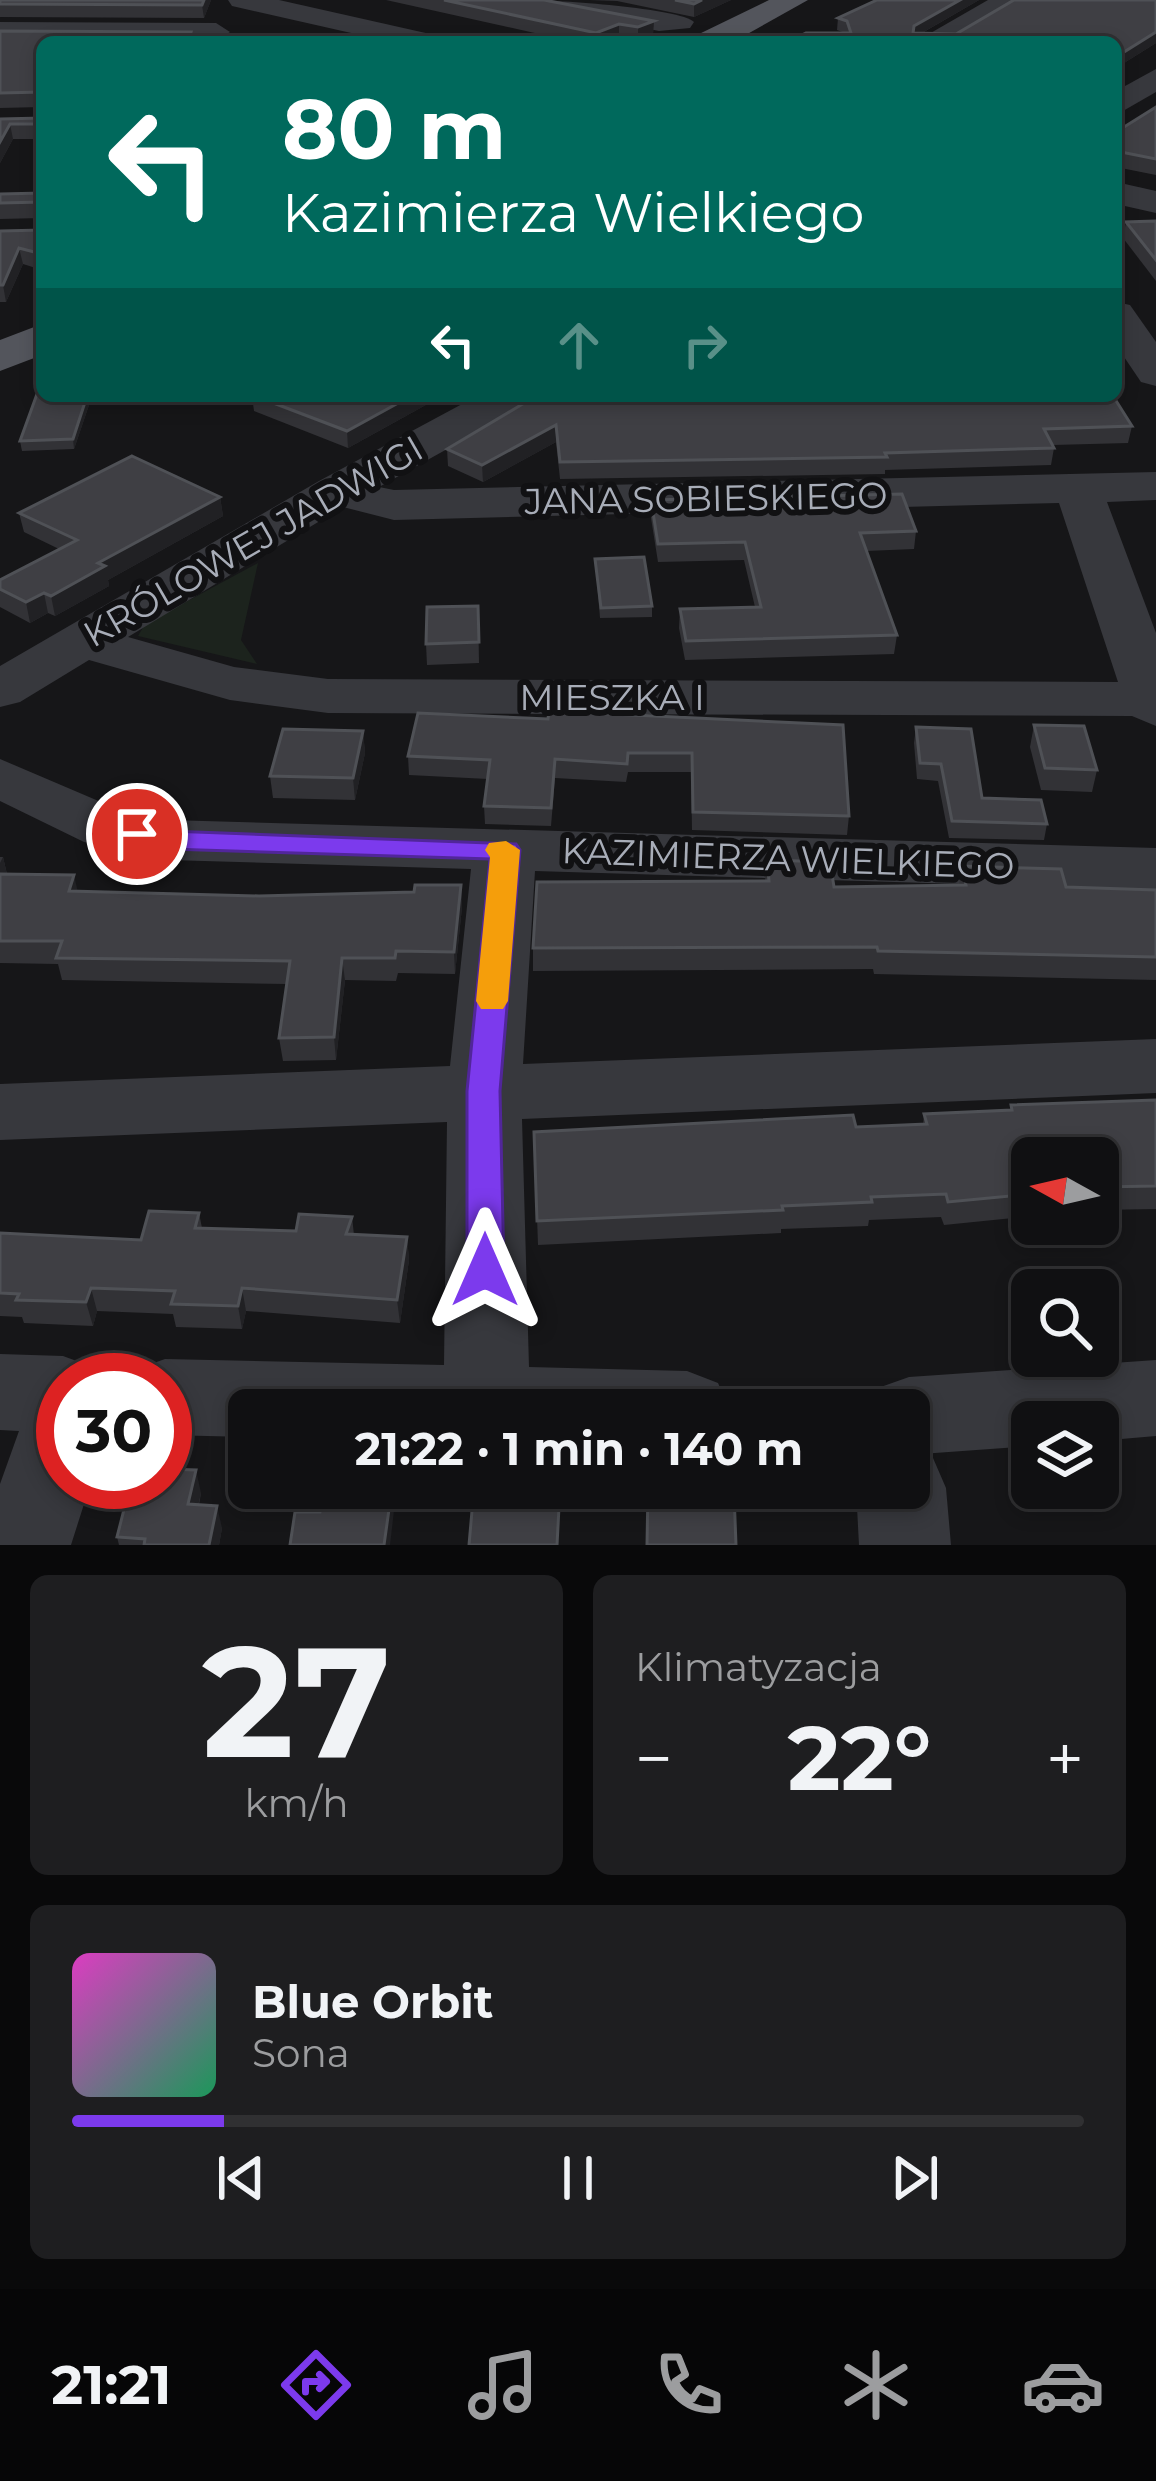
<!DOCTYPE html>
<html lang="pl">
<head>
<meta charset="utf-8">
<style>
	body { margin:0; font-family:Montserrat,sans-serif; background:#1e1e20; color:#f1f3f6; height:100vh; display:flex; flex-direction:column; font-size:45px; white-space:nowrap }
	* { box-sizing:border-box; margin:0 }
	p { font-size:39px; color:#9c9d9f }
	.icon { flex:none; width:66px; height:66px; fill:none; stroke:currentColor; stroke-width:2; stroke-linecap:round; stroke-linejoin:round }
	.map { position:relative; height:1545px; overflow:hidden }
	.details { display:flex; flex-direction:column; gap:30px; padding:30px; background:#09090a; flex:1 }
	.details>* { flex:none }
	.top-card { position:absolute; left:36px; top:36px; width:1086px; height:366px; border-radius:18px; box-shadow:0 6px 18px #0003,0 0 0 3px #303032; background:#00695c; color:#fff; overflow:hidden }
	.needle { width:78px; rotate:278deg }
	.controls { position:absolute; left:1011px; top:1137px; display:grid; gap:24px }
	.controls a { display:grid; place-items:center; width:108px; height:108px; border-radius:18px; background:#101012; box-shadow:0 6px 18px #0003,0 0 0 3px #303032; font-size:60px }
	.speed { position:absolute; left:36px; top:1353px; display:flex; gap:24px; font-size:60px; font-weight:700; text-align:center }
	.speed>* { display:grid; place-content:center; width:156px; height:156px; border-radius:50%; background:#101012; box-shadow:0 6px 18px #0003,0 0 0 3px #303032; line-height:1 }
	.speed .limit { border:18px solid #d22; background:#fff; color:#111 }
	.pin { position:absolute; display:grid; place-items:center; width:102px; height:102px; color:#fff; margin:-51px; border:6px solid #fff; border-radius:50%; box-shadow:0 3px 12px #0007 }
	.me { position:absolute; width:132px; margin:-66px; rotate:0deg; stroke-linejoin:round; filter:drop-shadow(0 0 9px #0008) }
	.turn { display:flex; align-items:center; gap:42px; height:252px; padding:0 48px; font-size:54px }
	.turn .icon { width:156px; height:156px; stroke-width:2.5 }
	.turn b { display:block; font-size:84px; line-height:102px }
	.lanes { display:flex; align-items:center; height:114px; padding:0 48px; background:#0003; justify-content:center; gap:60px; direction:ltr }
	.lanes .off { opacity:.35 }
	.big { font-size:90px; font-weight:700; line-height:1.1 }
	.details .widget { flex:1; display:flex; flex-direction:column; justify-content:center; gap:18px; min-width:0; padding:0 42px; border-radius:18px; background:#1e1e20 }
	.details .dial { align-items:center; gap:0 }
	.dial b { font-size:156px; line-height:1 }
	.song { display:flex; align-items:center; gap:36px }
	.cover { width:144px; height:144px; border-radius:18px; background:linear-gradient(135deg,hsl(310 70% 55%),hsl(150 70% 35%)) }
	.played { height:12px; border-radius:6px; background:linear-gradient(90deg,#7c3aed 15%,#303032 15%) }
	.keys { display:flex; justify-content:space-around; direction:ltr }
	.heat { display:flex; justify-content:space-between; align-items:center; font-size:66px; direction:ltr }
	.details .tiles { flex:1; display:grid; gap:30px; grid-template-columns:1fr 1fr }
	.widget:last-child { grid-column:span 2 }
	.trip { position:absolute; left:228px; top:1389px; width:702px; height:120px; border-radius:18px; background:#101012; box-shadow:0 6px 18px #0003,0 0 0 3px #303032; font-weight:700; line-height:120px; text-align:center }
	.tab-bar { display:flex; height:192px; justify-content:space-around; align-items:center; background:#060607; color:#9c9d9f }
	.tab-bar .icon { width:84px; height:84px }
	.tab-bar .selected { color:#7c3aed }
	.tab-bar b { font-size:54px; color:#f1f3f6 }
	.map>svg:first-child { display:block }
</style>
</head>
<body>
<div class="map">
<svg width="1156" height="1545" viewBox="0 0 1156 1545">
	<rect width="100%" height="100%" fill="#161618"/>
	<path fill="#1c231d" d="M 258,563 L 241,640 L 257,664 L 138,636 L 145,624 Z"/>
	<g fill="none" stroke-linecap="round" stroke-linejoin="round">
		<g fill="#37383d" fill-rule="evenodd">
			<path d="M 228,0 L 279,0 L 439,36 L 444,42 L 391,42 L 232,6 Z"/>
			<path d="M 528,0 C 556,0 680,8 694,22 L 690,28 L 659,31 L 542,8 Z"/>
			<path d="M 988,0 L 1023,0 L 952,42 L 915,42 Z"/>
			<path d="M 0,22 L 216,23 L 230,32 L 216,41 L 0,40 Z"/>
			<path d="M 1156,69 L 1156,92 L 1116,115 L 1116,91 Z"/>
			<path d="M 1116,182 L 1156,191 L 1156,213 L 1116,204 Z"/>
			<path d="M 1116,302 L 1130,305 L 1156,342 L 1156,386 L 1141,382 L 1116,345 Z"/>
			<path d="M 477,396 L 532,396 L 526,405 L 379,487 L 394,490 L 1156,472 L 1156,500 L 1107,502 L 1156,633 L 1156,726 L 1132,716 L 328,713 L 230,700 L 89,660 L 20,702 L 0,707 L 0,666 L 319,481 ZM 1059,503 L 1118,682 L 328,679 L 234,667 L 128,637 L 343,507 L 394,520 Z"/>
			<path d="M 0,759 L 122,811 L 169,820 L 1156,848 L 1156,890 L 535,871 L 523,1064 L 1156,1039 L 1156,1093 L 522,1119 L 529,1367 L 687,1371 L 718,1383 L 730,1410 L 249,1410 L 249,1437 L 165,1435 L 165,1380 L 130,1380 L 134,1370 L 165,1359 L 444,1365 L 447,1122 L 0,1140 L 0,1084 L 450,1066 L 471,869 L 169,860 L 84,842 L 0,801 Z"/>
			<path d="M 0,1354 L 63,1356 L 93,1367 L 100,1380 L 63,1380 L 63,1482 L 91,1482 L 71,1545 L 0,1545 L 0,1484 L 19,1431 L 0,1430 Z"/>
			<path d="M 1156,1360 L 1156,1436 L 1098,1441 L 1098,1422 L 1032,1422 L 1032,1446 L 921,1454 L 933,1458 L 946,1488 L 951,1545 L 859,1545 L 856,1488 L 909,1488 L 909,1410 L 868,1410 L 878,1388 L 909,1377 Z"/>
		</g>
		<g fill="#53555c" fill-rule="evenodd">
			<path d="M 769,0 L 808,0 L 733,42 L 692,42 L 697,35 Z"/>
			<path d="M 42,324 L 42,355 L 0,371 L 0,340 Z"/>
		</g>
	</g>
	<g fill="#323236">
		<path d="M 0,0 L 211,0 L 204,18 L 0,17 Z"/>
		<path d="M 386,0 L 544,0 L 654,21 L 653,34 L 638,41 L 619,37 L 607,42 L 575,42 Z"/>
		<path d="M 589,0 L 731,0 L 694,17 L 617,1 Z"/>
		<path d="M 877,0 L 979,0 L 922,33 L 956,34 L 1156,0 L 1156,43 L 1116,68 L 1116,42 L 845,33 L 837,30 L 838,18 Z"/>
		<path d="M 0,31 L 191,32 L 193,42 L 42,42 L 42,107 L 0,108 Z"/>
		<path d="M 1156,107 L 1156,175 L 1116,167 L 1116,132 Z"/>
		<path d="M 42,118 L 42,139 L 13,139 L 0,163 L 0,119 Z"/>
		<path d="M 42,193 L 42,218 L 0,219 L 0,194 Z"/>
		<path d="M 1156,221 L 1156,281 L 1123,238 L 1126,222 Z"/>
		<path d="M 42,230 L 42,270 L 23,264 L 6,302 L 0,302 L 0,231 Z"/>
		<path d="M 252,396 L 442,396 L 348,448 L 254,411 Z"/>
		<path d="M 638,396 L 1113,396 L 1132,426 L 1128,443 L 1053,445 L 1054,448 L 1051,465 L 885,470 L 885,474 L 560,479 L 556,442 L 483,482 L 448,466 L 447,449 L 639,400 Z"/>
		<path d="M 90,402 L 74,449 L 22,451 L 20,441 Z"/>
		<path d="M 220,497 L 223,516 L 108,580 L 109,586 L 55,616 L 48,613 L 30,623 L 0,607 L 0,580 L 59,549 L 24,532 L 19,513 Z"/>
		<path d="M 651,500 L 916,531 L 914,549 L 866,551 L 897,635 L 894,654 L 685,660 L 679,628 L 680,609 L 755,607 L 744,560 L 658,562 L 651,518 Z"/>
		<path d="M 595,559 L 652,606 L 652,617 L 600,618 Z"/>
		<path d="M 478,606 L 479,663 L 427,665 L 426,644 Z"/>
		<path d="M 548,719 L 843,725 L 849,816 L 847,835 L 692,830 L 691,772 L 628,772 L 626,782 L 555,778 L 551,826 L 485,824 L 484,806 L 488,779 L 409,775 L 408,756 Z"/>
		<path d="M 1034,725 L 1097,770 L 1092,792 L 1041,790 L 1030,747 Z"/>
		<path d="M 916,727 L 982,798 L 1047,824 L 1044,840 L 949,838 L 938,781 L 917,779 L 914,743 Z"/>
		<path d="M 363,731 L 365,753 L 355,800 L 273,798 L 270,776 Z"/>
		<path d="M 0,857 L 3,857 L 7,874 L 78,891 L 259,896 L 414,892 L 461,885 L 462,907 L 455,974 L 398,973 L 396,981 L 345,980 L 336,1060 L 283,1061 L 279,1038 L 287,984 L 62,980 L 58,964 L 0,963 Z"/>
		<path d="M 767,860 L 834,887 L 959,885 L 962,866 L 1066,887 L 1156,890 L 1156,980 L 874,974 L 873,969 L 533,971 L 533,948 L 765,881 Z"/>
		<path d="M 1156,1100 L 1156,1209 L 1098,1210 L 1098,1158 L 1032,1158 L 1032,1216 L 944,1225 L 941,1217 L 869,1220 L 868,1226 L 781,1229 L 781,1233 L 538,1245 L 534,1132 L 856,1127 L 923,1125 L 924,1114 L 1010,1110 L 1011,1105 Z"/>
		<path d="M 199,1213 L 202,1228 L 296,1231 L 352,1217 L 354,1235 L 407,1237 L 409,1260 L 400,1323 L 246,1311 L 242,1329 L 176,1327 L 173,1314 L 97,1311 L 93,1326 L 24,1323 L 22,1317 L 0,1316 L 0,1233 L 141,1240 Z"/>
		<path d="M 201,1493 L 199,1505 L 222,1528 L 219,1545 L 119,1545 L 117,1537 Z"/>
	</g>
	<g fill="#212124">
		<path d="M 204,0 L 211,0 L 204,18 L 202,5 Z"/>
		<path d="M 702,0 L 731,0 L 694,17 L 694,4 Z"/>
		<path d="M 960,0 L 979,0 L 913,38 L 914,26 Z"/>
		<path d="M 654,21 L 653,34 L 638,41 L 638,27 Z"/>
		<path d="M 619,24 L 619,37 L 607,42 L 596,42 L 596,33 Z"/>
		<path d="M 1156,32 L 1156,43 L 1116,68 L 1116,57 Z"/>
		<path d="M 10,124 L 13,139 L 0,163 L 0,142 Z"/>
		<path d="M 19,248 L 23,264 L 6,302 L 3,285 Z"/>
		<path d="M 87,396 L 89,396 L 90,402 L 74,449 L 73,439 Z"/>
		<path d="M 411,396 L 442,396 L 348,448 L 347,431 Z"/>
		<path d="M 556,425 L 556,442 L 483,482 L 482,465 Z"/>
		<path d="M 220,497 L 223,516 L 108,580 L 109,586 L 55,616 L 51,596 L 98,563 Z"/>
		<path d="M 44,593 L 48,613 L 30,623 L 26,602 Z"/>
		<path d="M 363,731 L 365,753 L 355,800 L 353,778 Z"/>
		<path d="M 3,857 L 8,879 L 0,891 L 0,863 Z"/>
		<path d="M 74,875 L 79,897 L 69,891 Z"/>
		<path d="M 461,885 L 462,907 L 455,974 L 454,952 Z"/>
		<path d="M 342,958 L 345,980 L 336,1060 L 334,1037 Z"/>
		<path d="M 407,1237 L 409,1260 L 400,1323 L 397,1300 Z"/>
		<path d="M 91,1288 L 97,1311 L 93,1326 L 86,1302 Z"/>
		<path d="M 242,1288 L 246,1311 L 242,1329 L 238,1306 Z"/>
		<path d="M 196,1470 L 201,1493 L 193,1527 L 188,1504 Z"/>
		<path d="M 392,1488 L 394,1488 L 395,1502 L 390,1545 L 384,1545 Z"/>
		<path d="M 217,1506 L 222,1528 L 219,1545 L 209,1545 Z"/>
	</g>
	<g fill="#3f3f44" stroke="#4f5156" stroke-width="3">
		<path d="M 0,0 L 204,0 L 202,5 L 0,4 Z"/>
		<path d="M 444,0 L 544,0 L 654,21 L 638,27 L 619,24 L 596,33 Z"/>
		<path d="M 675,0 L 702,0 L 694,4 Z"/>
		<path d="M 877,0 L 960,0 L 914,26 L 913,33 L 956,34 L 1014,0 L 1156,0 L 1156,32 L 1116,57 L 1116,42 L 787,42 L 806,33 L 851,33 L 847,21 L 838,18 Z"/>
		<path d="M 0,31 L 191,32 L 188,42 L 42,42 L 42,92 L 0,93 Z"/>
		<path d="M 1156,107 L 1156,159 L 1116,151 L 1116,132 Z"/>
		<path d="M 42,118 L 42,124 L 10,124 L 0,142 L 0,119 Z"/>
		<path d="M 42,193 L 42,202 L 0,203 L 0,194 Z"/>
		<path d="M 1156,221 L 1156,260 L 1126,222 Z"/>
		<path d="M 42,230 L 42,254 L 19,248 L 3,285 L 0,285 L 0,231 Z"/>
		<path d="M 42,393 L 42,396 L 87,396 L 73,439 L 20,441 L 37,394 Z"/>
		<path d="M 255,396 L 411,396 L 347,431 Z"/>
		<path d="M 536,396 L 627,396 L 642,401 L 641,396 L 1113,396 L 1132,426 L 1044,429 L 1054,448 L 885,453 L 887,457 L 560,462 L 556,425 L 482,465 L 447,449 Z"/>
		<path d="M 132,456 L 220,497 L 98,563 L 105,566 L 51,596 L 44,593 L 26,602 L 0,589 L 0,580 L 77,540 L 19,513 Z"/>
		<path d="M 902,494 L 916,531 L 860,533 L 897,635 L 686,641 L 680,609 L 761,607 L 745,542 L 658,544 L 651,500 Z"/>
		<path d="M 644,557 L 652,606 L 601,608 L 595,559 Z"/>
		<path d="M 478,606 L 479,642 L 426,644 L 427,607 Z"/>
		<path d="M 549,711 L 843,725 L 849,816 L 693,812 L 692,753 L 628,753 L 627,764 L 555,759 L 551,808 L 484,806 L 490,760 L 408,756 L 418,713 L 548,719 Z"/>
		<path d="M 1034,725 L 1084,726 L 1097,770 L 1045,768 Z"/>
		<path d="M 916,727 L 971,729 L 982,798 L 1041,800 L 1047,824 L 952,821 L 941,764 L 920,763 Z"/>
		<path d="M 283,729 L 363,731 L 353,778 L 270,776 Z"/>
		<path d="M 767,860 L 830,862 L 834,887 L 966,885 L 962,866 L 1061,869 L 1066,887 L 1156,890 L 1156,957 L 878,951 L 877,947 L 533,948 L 537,882 L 769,881 Z"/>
		<path d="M 0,874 L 74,875 L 69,891 L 259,896 L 414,892 L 415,885 L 461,885 L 454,952 L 396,951 L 395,958 L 342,958 L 334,1037 L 279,1038 L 290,961 L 56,958 L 62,941 L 0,941 Z"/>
		<path d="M 1156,1100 L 1156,1186 L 1098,1187 L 1098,1158 L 1032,1158 L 1032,1194 L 948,1202 L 946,1194 L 871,1197 L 872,1202 L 782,1206 L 783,1210 L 537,1221 L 534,1132 L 853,1115 L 856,1127 L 927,1124 L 924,1114 L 1012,1110 L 1011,1105 Z"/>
		<path d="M 149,1211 L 199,1213 L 195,1228 L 296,1231 L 299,1214 L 352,1217 L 346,1234 L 407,1237 L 397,1300 L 242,1288 L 238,1306 L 171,1304 L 175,1291 L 91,1288 L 86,1302 L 16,1300 L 19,1294 L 0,1293 L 0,1233 L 141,1240 Z"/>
		<path d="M 165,1469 L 196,1470 L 188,1504 L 217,1506 L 209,1545 L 144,1545 L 145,1539 L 117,1537 L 131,1482 L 165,1482 Z"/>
		<path d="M 349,1488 L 392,1488 L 384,1545 L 290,1545 L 295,1512 L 320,1512 L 323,1494 L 348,1496 Z"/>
		<path d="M 474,1488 L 560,1488 L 557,1545 L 469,1545 Z"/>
		<path d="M 648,1489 L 734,1493 L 736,1545 L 647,1545 Z"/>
	</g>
	<path fill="#7c3aed" stroke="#51269a" stroke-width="3" d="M 137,825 L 169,831 L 516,844 L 520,850 L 500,1091 L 504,1270 L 498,1280 L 485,1285 L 472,1280 L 467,1270 L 467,1091 L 490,859 L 169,849 L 127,840 L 123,834 L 127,828 Z"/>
	<path fill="#f59e0b" d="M 506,841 L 520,850 L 508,1001 L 503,1009 L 481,1009 L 476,1001 L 490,857 L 485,850 L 489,843 Z"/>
	<g text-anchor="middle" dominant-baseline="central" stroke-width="12" stroke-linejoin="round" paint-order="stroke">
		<g font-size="36" fill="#a8adb8" stroke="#111113">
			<text transform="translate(706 498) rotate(-1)">JANA SOBIESKIEGO</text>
			<text transform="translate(253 541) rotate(-30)">KRÓLOWEJ JADWIGI</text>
			<text x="612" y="697">MIESZKA I</text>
			<text transform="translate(788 858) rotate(2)">KAZIMIERZA WIELKIEGO</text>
		</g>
	</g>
</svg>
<div class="controls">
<a><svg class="needle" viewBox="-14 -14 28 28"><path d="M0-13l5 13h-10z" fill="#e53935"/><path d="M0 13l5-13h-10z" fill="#9c9d9f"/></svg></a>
<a><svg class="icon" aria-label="search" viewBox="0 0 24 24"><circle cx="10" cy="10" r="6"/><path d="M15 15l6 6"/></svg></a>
<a><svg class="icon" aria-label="layers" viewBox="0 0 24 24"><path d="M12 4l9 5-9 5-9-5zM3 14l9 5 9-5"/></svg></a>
</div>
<div class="speed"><div class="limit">30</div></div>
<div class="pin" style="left:137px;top:834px;background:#d93025"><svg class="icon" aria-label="arrive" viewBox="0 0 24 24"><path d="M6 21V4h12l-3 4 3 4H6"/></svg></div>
<svg class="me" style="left:485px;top:1270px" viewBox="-20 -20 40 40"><path d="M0-17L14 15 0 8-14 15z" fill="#7c3aed" stroke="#fff" stroke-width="4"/></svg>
<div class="trip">21:22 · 1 min · 140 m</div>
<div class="top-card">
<div class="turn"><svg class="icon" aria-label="left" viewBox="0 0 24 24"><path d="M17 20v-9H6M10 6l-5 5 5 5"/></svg><div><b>80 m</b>Kazimierza Wielkiego</div></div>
<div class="lanes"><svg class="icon" aria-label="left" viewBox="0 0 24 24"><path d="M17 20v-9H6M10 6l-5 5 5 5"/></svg><svg class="icon off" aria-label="ahead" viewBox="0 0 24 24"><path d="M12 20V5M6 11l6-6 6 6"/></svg><svg class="icon off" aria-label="right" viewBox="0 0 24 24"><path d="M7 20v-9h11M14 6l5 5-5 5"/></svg></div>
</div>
</div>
<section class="details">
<div class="tiles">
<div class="widget dial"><b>27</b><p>km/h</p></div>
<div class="widget"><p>Klimatyzacja</p>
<div class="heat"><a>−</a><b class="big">22°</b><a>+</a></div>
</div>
<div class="widget">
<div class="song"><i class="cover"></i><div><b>Blue Orbit</b><p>Sona</p></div></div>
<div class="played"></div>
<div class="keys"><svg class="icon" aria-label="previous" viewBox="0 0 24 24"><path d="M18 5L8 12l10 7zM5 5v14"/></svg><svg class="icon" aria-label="pause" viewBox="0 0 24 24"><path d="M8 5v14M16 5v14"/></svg><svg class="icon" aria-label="next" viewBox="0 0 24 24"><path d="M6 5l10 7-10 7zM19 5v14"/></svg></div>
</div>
</div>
</section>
<nav class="tab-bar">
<b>21:21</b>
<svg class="icon selected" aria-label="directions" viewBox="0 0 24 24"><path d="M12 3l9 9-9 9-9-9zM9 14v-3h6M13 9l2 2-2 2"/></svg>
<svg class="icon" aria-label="music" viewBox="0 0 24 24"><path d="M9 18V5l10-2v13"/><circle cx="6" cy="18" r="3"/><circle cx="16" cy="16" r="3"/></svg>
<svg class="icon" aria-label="phone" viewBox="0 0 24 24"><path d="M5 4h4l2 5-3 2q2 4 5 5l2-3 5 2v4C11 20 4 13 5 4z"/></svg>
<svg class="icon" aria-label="climate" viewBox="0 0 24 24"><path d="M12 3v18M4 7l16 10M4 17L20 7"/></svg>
<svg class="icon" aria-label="car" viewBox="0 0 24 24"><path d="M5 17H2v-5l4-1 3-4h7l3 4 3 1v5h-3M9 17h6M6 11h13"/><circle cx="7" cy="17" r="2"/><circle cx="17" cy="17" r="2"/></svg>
</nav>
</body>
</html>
